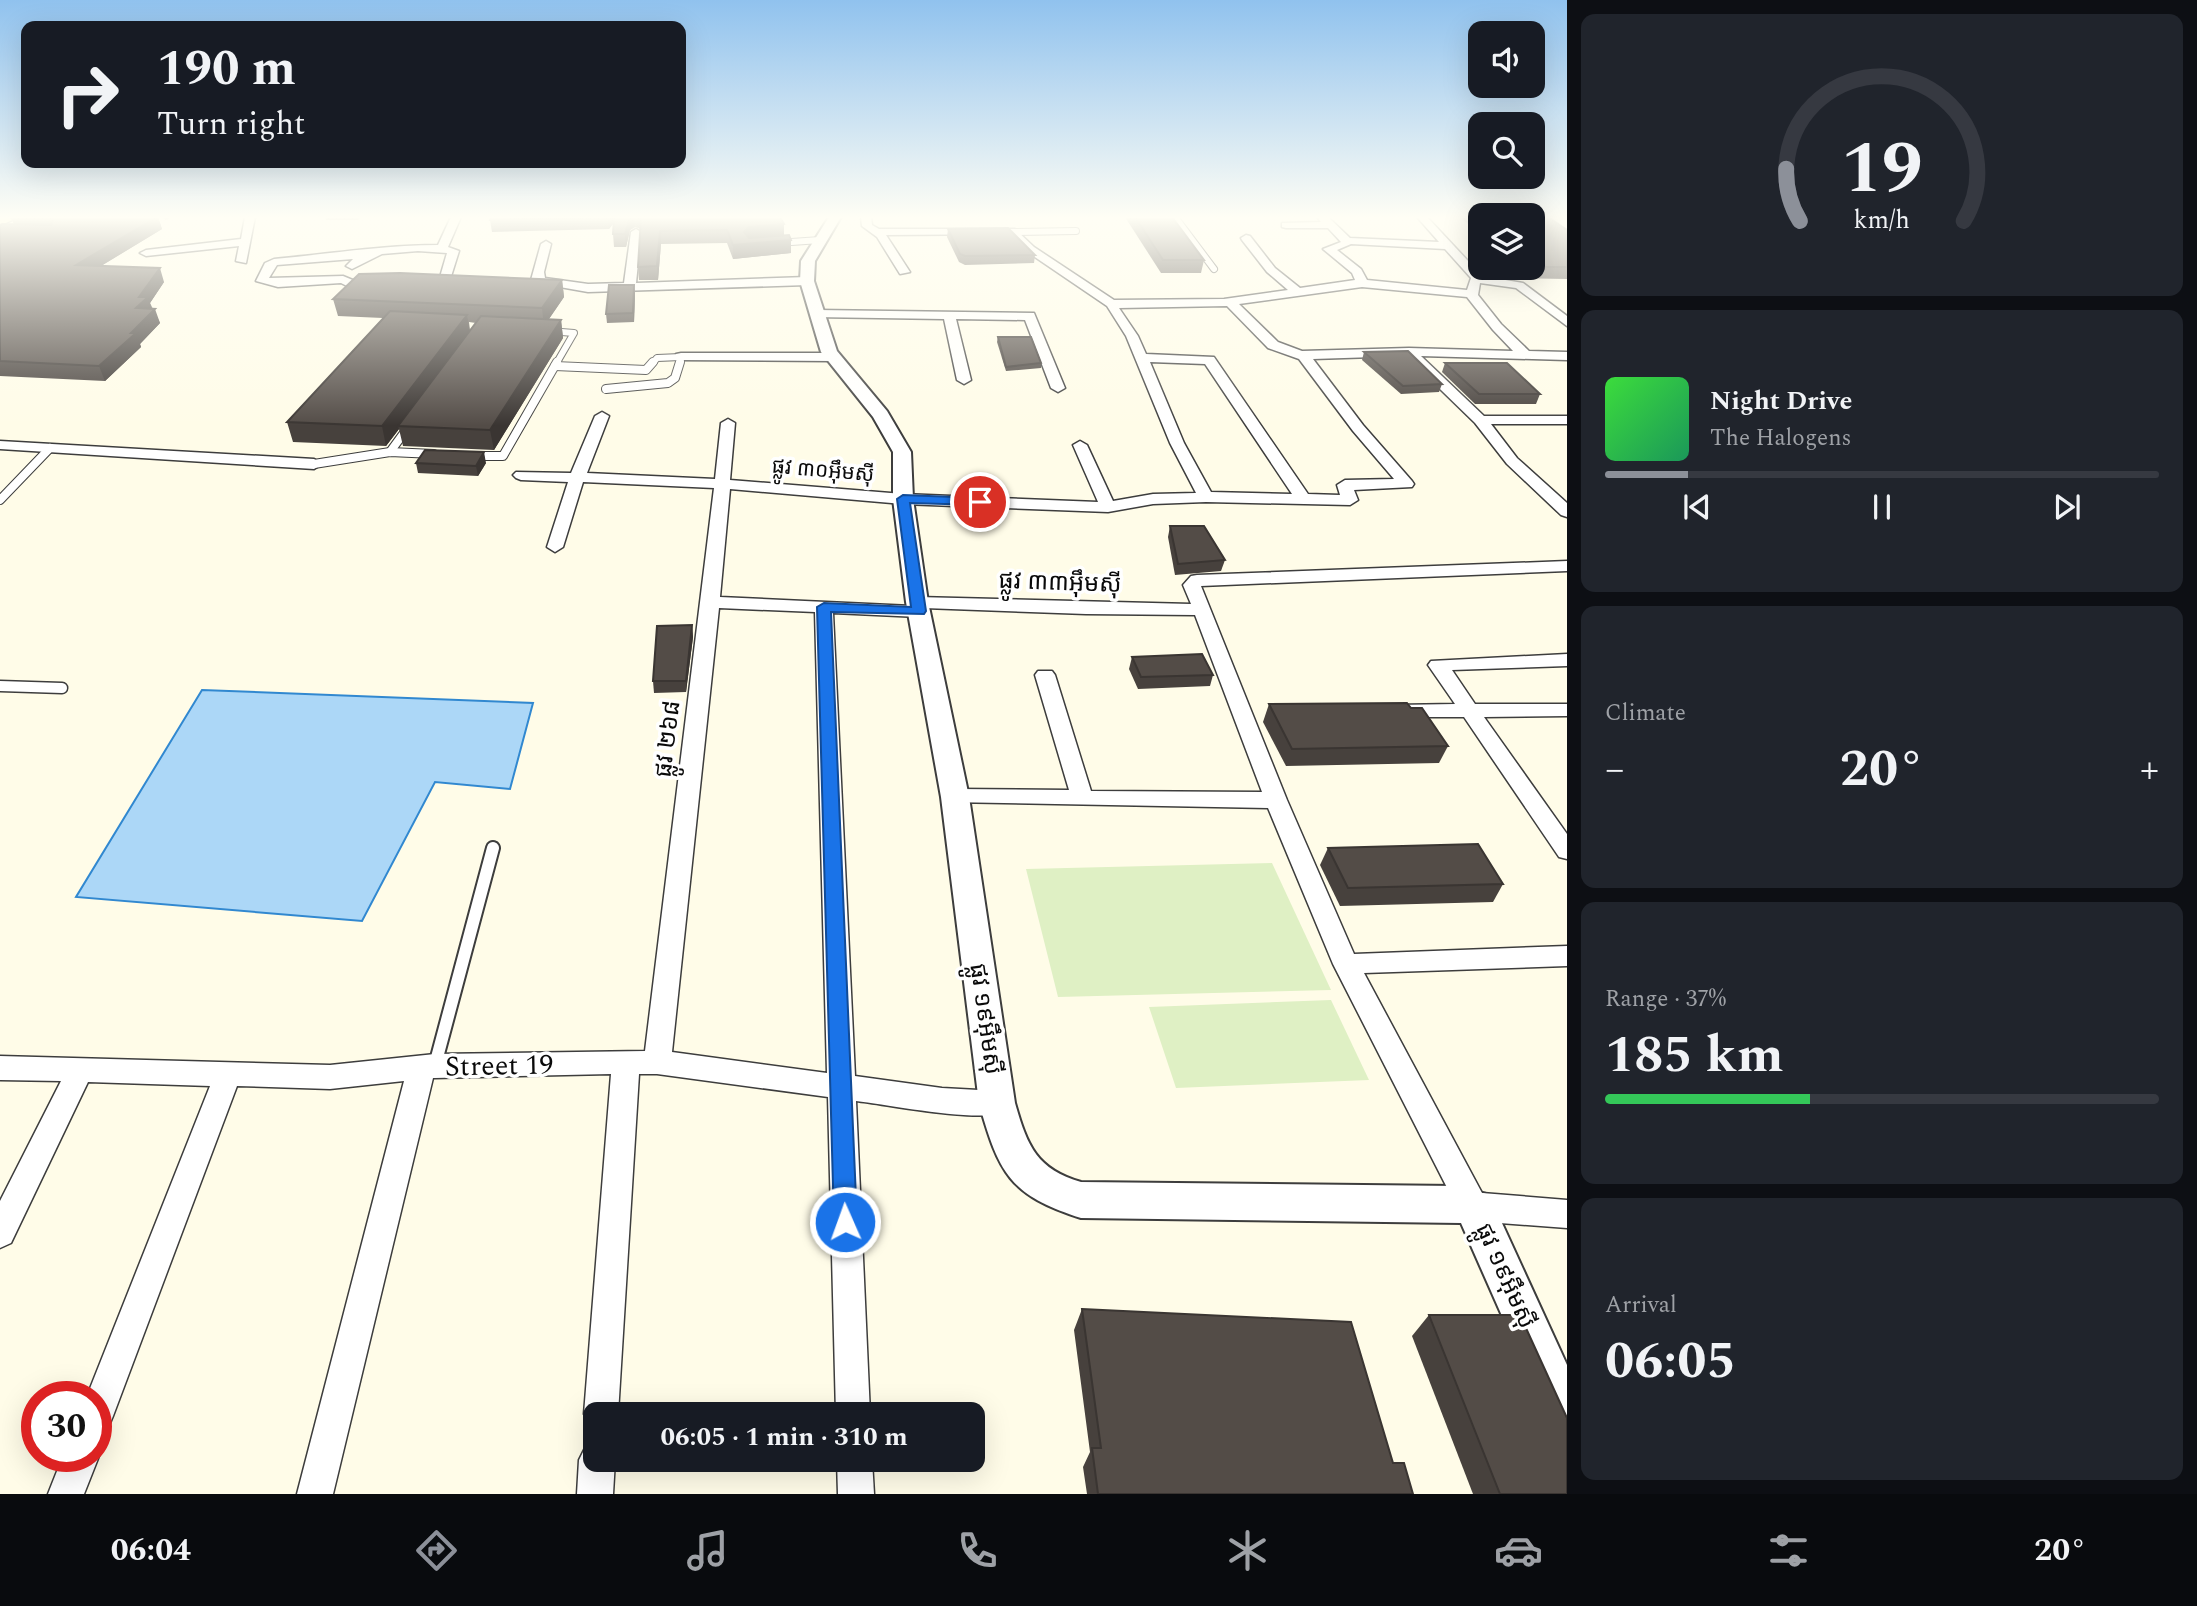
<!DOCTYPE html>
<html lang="en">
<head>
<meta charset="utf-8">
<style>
	body { margin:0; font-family:Spectral,"Noto Sans Khmer",serif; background:#20242c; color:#f1f3f6; height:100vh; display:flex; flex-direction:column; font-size:26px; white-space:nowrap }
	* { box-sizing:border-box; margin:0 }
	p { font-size:23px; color:#9ea1a6 }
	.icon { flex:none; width:38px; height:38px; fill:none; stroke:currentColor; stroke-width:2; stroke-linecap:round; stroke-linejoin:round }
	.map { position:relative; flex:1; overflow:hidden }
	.panel { display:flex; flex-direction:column; gap:14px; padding:14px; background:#0d0f14; width:630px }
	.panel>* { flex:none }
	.guide { position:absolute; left:21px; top:21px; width:665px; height:147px; border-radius:14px; box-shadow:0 7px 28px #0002; background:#171b24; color:#f1f3f6; overflow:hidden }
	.tools { position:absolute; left:1468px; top:21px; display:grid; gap:14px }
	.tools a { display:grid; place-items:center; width:77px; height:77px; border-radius:14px; background:#171b24; box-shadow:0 7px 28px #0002; font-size:35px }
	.speed { position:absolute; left:21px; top:1381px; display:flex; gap:14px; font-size:35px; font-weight:700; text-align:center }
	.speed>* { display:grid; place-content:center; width:91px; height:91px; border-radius:50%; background:#171b24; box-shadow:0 7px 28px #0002; line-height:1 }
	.speed .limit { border:10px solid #d22; background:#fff; color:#111 }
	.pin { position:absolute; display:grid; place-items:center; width:60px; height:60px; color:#fff; margin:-30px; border:4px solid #fff; border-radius:50%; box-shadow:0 2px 7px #0007 }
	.me { position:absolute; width:77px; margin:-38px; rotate:358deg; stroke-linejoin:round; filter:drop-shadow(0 0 5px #0008) }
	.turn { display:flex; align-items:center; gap:24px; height:147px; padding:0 21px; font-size:32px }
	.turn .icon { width:91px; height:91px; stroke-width:2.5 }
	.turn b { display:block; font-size:49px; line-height:60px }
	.big { font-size:52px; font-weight:700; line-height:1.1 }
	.panel .card { flex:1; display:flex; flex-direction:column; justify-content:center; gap:10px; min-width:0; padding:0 24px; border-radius:14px; background:#20242c }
	.panel .dial { align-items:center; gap:0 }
	.dial svg { height:182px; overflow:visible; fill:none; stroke:#363941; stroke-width:7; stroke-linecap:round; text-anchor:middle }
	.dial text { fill:#f1f3f6; stroke:none }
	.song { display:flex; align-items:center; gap:21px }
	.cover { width:84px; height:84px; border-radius:10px; background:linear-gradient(135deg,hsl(120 70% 55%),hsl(150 70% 35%)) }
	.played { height:7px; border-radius:4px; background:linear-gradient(90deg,#8c9099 15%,#363941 15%) }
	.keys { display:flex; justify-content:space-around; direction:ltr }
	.heat { display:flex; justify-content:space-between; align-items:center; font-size:38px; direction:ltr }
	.charge { height:10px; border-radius:5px; background:linear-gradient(90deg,#34c759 37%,#363941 0) }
	.trip { position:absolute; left:583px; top:1402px; width:402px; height:70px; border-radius:14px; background:#171b24; box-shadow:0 7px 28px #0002; font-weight:700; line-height:70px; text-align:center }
	.tabs { display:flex; height:112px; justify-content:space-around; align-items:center; background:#090b0e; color:#9ea1a6 }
	.tabs .icon { width:49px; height:49px }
	.tabs .current { color:#8c9099 }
	.tabs b { font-size:32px; color:#f1f3f6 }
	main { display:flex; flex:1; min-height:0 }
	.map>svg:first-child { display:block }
</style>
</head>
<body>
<main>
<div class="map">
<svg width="1567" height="1494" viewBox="0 0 1567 1494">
	<rect width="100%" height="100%" fill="#fffce8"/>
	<g fill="#dff0c4">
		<path d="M 1272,863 L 1331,990 L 1058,997 L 1026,869 Z"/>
		<path d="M 1331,1000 L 1369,1080 L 1176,1088 L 1149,1007 Z"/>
	</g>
	<path fill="#acd7f7" stroke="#3188d0" stroke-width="2" d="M 202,690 L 533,703 L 510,789 L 435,782 L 362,921 L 76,897 Z"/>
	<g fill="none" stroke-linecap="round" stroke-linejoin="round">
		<defs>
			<g id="service-far3">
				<path d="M 1175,217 L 1214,269"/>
				<path d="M 1014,232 L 1076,231"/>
				<path d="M 777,243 L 820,240"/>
				<path d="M 549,331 L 574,333 L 556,364"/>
				<path d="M 652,364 L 657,358 L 681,357 L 679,364"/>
			</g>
			<g id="service-far2">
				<path d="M 555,366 L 646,370 L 653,362"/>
				<path d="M 606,389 L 668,383 L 675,378 L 680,362"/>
				<path d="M 390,452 L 409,426"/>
				<path d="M 471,456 L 503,456 L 557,362"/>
				<path d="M 314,464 L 390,452 L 434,454"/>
				<path d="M 0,500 L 50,448"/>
			</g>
			<path id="service-far1" d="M 0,686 L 62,688"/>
			<path id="service" d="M 435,1065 L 493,848"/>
			<g id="minor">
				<path d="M 245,217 L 255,217 L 246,263 L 236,261 L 239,246 L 146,256 L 140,253 L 146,250 L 241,239 Z"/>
				<path d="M 451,217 L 461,217 L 448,247 L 459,251 L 448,286 L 438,284 L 447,253 L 418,251 L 382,254 L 352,269 L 346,266 L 353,259 L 277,265 L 269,278 L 343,276 L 355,281 L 380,283 L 380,287 L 353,289 L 341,283 L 278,287 L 256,281 L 265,263 L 274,259 C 329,254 383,245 438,245 Z"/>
				<path d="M 861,217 L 871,217 L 872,225 L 879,229 L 1015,229 L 1034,247 L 1114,300 L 1224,299 L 1288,290 L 1267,272 L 1242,240 L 1241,238 L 1246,235 L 1250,236 L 1275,268 L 1300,288 L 1355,280 L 1352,273 L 1323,249 L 1341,242 L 1328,228 L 1286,228 L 1282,227 L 1282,223 L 1321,222 L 1317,217 L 1328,217 L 1350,238 L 1439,242 L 1417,217 L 1427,217 L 1482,276 L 1523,283 L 1567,316 L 1567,326 L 1516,288 L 1480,283 L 1478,295 L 1501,324 L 1529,351 L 1567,352 L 1567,360 L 1421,356 L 1484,416 L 1567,416 L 1567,424 L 1491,424 L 1517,458 L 1567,503 L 1567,517 L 1561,515 L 1507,464 L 1475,423 L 1406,356 L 1313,359 L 1363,425 L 1412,481 L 1414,484 L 1412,487 L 1354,490 L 1358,500 L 1350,505 L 1206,502 L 1153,504 L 1108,512 L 903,504 L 730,489 L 720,597 L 912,606 L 908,602 L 917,597 L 1191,604 L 1183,585 L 1191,576 L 1197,575 L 1567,561 L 1567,571 L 1201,586 L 1287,800 L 1354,954 L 1567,946 L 1567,966 L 1364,973 L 1482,1193 L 1567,1200 L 1567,1228 L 1473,1221 L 1462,1217 L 1333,964 L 1268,808 L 947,802 L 944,797 L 947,792 L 955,789 L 1069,790 L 1035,675 L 1038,671 L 1052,671 L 1055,675 L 1091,791 L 1262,792 L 1195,615 L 1086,614 L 924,608 L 928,612 L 919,617 L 833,613 L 855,1076 L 942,1088 L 997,1091 L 1007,1094 L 1011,1103 L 1007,1112 C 977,1123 891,1105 856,1101 L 870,1414 L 836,1414 L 828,1097 L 657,1074 L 639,1074 L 618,1414 L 595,1414 L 595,1429 L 589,1426 L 584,1414 L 611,1074 L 435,1078 L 433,1078 L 333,1494 L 297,1494 L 404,1081 L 330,1089 L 237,1086 L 113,1416 L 108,1428 L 96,1433 L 96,1396 L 87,1396 L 210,1086 L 88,1082 L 11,1243 L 0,1248 L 0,1201 L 61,1081 L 0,1080 L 0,1056 L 330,1065 L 435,1054 L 645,1051 L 714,488 L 583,482 L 563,547 L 555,552 L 547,547 L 568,482 L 521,480 L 516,478 L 513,475 L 516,472 L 571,473 L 595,416 L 602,412 L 609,416 L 587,473 L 715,479 L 721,423 L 728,419 L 735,423 L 730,480 L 903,494 L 1098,502 L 1073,445 L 1080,441 L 1087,445 L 1113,501 L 1153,494 L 1196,493 L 1170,443 L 1126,336 L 1107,306 L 1026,251 L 1008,234 L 886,235 L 910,272 L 900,274 L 877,237 L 862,226 ZM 1351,244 L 1445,249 L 1471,278 L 1467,290 L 1367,280 L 1361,269 L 1337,250 ZM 1362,287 L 1467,297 L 1493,330 L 1513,351 L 1409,348 L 1302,351 L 1278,342 L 1239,304 ZM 1227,306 L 1268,348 L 1299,359 L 1353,431 L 1394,479 L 1345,480 L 1337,485 L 1340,495 L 1308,494 L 1214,357 L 1146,354 L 1138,336 L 1119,308 ZM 1150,362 L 1205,364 L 1292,494 L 1211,492 L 1184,443 ZM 719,608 L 815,612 L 827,1073 L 672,1052 Z"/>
				<path d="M 636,229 L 641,232 L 636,283 L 807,277 L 813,281 L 807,285 L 588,292 L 537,283 L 531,280 L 541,244 L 546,241 L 551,244 L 544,272 L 545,278 L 588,284 L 624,283 L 631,232 Z"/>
				<path d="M 817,310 L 1034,313 L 1065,388 L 1058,392 L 1051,388 L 1025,320 L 956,319 L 971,380 L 964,384 L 957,380 L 944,319 L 813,317 L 813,311 Z"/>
				<path d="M 681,353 L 833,353 L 840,357 L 833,361 L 676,360 L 676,354 Z"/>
				<path d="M 0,441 L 314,459 L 322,464 L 314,469 L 0,449 Z"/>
				<path d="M 1567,654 L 1567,666 L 1452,670 L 1475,704 L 1567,704 L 1567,716 L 1484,717 L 1567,834 L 1567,859 L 1559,857 L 1464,717 L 1395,717 L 1388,716 L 1385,711 L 1388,706 L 1395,705 L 1455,704 L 1428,665 L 1431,661 Z"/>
				<path d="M 595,1443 L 595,1460 L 615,1460 L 613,1494 L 577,1494 L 579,1460 L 585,1448 Z"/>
				<path d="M 96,1450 L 99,1456 L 84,1494 L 48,1494 L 63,1456 L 96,1456 Z"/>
				<path d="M 837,1460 L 872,1460 L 874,1494 L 838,1494 Z"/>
			</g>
			<path id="tertiary" d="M 829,217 L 841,217 L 815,261 L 814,281 L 837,351 L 887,411 L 911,452 L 913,499 L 928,602 L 969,797 L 1015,1103 C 1027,1145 1036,1169 1081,1182 L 1457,1186 L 1486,1194 L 1496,1210 L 1567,1365 L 1567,1435 L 1552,1429 L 1461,1223 L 1081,1218 C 1009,1195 999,1173 979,1103 L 941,797 L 906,602 L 893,499 L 893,452 L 873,417 L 821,352 L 800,281 L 801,261 Z"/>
			<path id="secondary" d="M 0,217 L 18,217 L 0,226 Z"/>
		</defs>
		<use href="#service-far3" stroke="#3d3d3d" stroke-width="8"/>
		<use href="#service-far2" stroke="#3d3d3d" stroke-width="10"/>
		<use href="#service-far1" stroke="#3d3d3d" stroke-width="13"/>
		<use href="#service" stroke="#3d3d3d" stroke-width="16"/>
		<use href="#minor" stroke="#3d3d3d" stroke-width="3"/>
		<use href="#tertiary" stroke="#3d3d3d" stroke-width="4"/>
		<use href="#secondary" stroke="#2c2c2c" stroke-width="3"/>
		<use href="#service-far3" stroke="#fff" stroke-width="6"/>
		<use href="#service-far2" stroke="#fff" stroke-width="8"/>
		<use href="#service-far1" stroke="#fff" stroke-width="10"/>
		<use href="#service" stroke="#fff" stroke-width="12"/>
		<use href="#minor" fill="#fff" fill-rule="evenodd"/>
		<use href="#tertiary" fill="#fff" fill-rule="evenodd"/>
		<use href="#secondary" fill="#fff9a3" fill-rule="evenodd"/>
	</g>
	<g fill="#47413d" fill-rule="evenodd">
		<path d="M 10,217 L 172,217 L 166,220 L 161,217 L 158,217 L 162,229 L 101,266 L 164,282 L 150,303 L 160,323 L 140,344 L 141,347 L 105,381 L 0,376 L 0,225 L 14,224 Z"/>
		<path d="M 325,217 L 361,217 L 358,220 L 326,220 Z"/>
		<path d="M 491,217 L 780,217 L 784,235 L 791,253 L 733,259 L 727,243 L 661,244 L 658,280 L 639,280 L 638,267 L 641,229 L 635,227 L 630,230 L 626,247 L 614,247 L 613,234 L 614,223 L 609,229 L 492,232 L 490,220 Z"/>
		<path d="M 1125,217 L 1172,217 L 1204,260 L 1201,273 L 1161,273 Z"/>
		<path d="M 1460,217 L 1480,217 L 1480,234 Z"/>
		<path d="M 1533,217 L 1567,230 L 1567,279 L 1512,278 L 1483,274 L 1468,258 L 1473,246 L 1480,246 L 1480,268 L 1533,268 Z"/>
		<path d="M 948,229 L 1035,255 L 1034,263 L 965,265 L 959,262 L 947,237 Z"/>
		<path d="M 562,280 L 564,297 L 549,319 L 561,320 L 563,338 L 494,450 L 403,446 L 399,429 L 386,446 L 293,442 L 287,422 L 383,318 L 338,316 L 333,299 ZM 469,322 L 476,323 L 470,330 Z"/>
		<path d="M 635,293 L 634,322 L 607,323 L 606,314 Z"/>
		<path d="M 998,337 L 1041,363 L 1041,368 L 1006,371 L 997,342 Z"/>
		<path d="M 1364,352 L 1442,384 L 1439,392 L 1401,394 L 1362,360 Z"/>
		<path d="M 1445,363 L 1540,394 L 1536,404 L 1475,404 L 1442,372 Z"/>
		<path d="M 416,463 L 486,463 L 478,476 L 418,473 Z"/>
		<path d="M 1170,526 L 1225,560 L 1221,571 L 1175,575 L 1168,537 Z"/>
		<path d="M 692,625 L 693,637 L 686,692 L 654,693 L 653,681 Z"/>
		<path d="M 1132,657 L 1213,675 L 1210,686 L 1138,689 L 1129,669 Z"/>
		<path d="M 1269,704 L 1411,708 L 1448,746 L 1439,763 L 1286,766 L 1263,722 Z"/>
		<path d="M 1328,848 L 1503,884 L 1493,902 L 1340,906 L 1320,865 Z"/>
		<path d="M 1082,1309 L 1393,1463 L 1413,1494 L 1087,1494 L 1083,1467 L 1090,1452 L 1074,1330 Z"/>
		<path d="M 1429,1315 L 1567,1494 L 1473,1494 L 1412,1336 Z"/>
	</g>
	<g fill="#3a3532">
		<path d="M 157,217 L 158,217 L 162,229 L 81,278 L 76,265 Z"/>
		<path d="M 608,217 L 616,217 L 616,219 L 609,229 Z"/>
		<path d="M 629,217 L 634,217 L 635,227 L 630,230 L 626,247 L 625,234 Z"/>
		<path d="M 784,224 L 784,237 L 791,240 L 791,253 L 733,259 L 733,245 L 749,227 Z"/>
		<path d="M 660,231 L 661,244 L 658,280 L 657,266 Z"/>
		<path d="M 160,268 L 164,282 L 150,303 L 152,311 L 136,308 L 139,297 Z"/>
		<path d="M 562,280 L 564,297 L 544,326 L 542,308 Z"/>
		<path d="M 634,285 L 635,293 L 634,322 L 633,313 Z"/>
		<path d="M 155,309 L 160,323 L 140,344 L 141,347 L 105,381 L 99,366 Z"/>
		<path d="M 467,315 L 470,333 L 398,426 L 399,429 L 386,446 L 382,426 Z"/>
		<path d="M 561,320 L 563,338 L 494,450 L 490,430 Z"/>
		<path d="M 484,452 L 486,463 L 478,476 L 476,466 Z"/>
		<path d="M 692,625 L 693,637 L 686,692 L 686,681 Z"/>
	</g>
	<g fill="#534c47" stroke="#3a3532" stroke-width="2">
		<path d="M 51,217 L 157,217 L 76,265 L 160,268 L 139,297 L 148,297 L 136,308 L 155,309 L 131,333 L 136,333 L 99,366 L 0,361 L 0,225 L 2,224 L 51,225 L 53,218 Z"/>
		<path d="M 491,217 L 608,217 L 490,220 Z"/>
		<path d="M 614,217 L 630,217 L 625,234 L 613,234 Z"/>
		<path d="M 640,217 L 780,217 L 784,224 L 749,227 L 744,232 L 749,238 L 789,235 L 791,240 L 733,245 L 727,230 L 660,231 L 657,266 L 638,267 L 641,217 Z"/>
		<path d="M 1135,217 L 1172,217 L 1204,260 L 1163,260 Z"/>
		<path d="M 1533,217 L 1548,217 L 1567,230 L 1567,267 L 1533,267 Z"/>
		<path d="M 1008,228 L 1035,255 L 965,256 L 960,254 L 948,229 Z"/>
		<path d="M 1473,246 L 1480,246 L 1480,254 Z"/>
		<path d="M 400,273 L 562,280 L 542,308 L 333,299 L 359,274 Z"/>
		<path d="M 609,285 L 634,285 L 633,313 L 606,314 Z"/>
		<path d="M 390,311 L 467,315 L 382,426 L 287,422 Z"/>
		<path d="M 481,316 L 561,320 L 490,430 L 398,426 Z"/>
		<path d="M 998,337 L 1031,337 L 1041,363 L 1006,367 Z"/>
		<path d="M 1408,351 L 1442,384 L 1403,386 L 1364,352 Z"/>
		<path d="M 1445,363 L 1507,363 L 1540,394 L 1479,394 Z"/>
		<path d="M 425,450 L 484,452 L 476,466 L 416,463 Z"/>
		<path d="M 1170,526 L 1204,526 L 1225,560 L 1178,564 Z"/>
		<path d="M 692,625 L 686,681 L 653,681 L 657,626 Z"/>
		<path d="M 1202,654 L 1213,675 L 1141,677 L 1132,657 Z"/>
		<path d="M 1407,703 L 1411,708 L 1422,708 L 1448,746 L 1292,749 L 1269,704 Z"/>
		<path d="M 1478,844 L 1503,884 L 1348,888 L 1328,848 Z"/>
		<path d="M 1082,1309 L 1351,1322 L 1393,1463 L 1404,1463 L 1413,1494 L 1098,1494 L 1092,1448 L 1101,1448 Z"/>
		<path d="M 1429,1315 L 1520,1315 L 1567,1418 L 1567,1494 L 1500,1494 Z"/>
	</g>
	<linearGradient id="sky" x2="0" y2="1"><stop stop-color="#90c2ee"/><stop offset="0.51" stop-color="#fffef5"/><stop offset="1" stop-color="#fffef5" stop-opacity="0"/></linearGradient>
	<rect width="1567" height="426" fill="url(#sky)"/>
	<path fill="#1a73e8" stroke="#114b97" stroke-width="2" d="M 903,495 L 980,498 L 986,502 L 980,505 L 910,503 L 926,611 L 924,614 L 831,612 L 857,1222 L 853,1230 L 845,1233 L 837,1230 L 834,1222 L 817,607 L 824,603 L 911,607 L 897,499 Z"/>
	<g text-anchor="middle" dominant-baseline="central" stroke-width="7" stroke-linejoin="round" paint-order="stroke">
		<g font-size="21" fill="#0a0a0a" stroke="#fff">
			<text transform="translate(823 471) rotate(5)">ផ្លូវ ៣០អ៊ឹមស៊ី</text>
		</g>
		<g font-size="24" fill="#0a0a0a" stroke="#fff">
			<text transform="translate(1060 583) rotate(2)">ផ្លូវ ៣៣អ៊ឹមស៊ី</text>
			<text transform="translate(668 739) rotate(-83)">ផ្លូវ ២៦៨</text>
			<text transform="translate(985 1019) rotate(82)">ផ្លូវ ១៩អ៊ឹមស៊ី</text>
			<text transform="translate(1505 1276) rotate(66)">ផ្លូវ ១៩អ៊ឹមស៊ី</text>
		</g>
		<g font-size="28" fill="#0a0a0a" stroke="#fff">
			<text transform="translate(499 1066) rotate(-1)">Street 19</text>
		</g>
	</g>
</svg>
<div class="tools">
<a><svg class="icon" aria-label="sound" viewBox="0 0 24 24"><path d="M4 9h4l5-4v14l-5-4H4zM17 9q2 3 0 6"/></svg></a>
<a><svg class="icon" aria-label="search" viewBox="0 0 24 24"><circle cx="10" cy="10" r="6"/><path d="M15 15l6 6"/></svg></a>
<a><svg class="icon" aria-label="layers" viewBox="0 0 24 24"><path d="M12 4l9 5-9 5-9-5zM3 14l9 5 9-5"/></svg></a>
</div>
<div class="speed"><div class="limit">30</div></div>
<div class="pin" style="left:980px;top:502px;background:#d93025"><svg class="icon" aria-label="arrive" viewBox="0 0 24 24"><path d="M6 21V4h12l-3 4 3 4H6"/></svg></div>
<svg class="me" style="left:845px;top:1222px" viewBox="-20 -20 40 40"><circle r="17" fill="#1a73e8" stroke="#fff" stroke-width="3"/><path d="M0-11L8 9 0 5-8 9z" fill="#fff"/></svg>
<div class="trip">06:05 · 1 min · 310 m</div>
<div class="guide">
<div class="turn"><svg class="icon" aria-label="right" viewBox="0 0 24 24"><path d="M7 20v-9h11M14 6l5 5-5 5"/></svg><div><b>190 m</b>Turn right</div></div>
</div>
</div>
<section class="panel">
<div class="card dial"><svg viewBox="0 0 100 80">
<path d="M14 69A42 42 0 1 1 86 69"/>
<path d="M14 69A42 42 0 0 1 8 46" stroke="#8c9099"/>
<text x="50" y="56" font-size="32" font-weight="700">19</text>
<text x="50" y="72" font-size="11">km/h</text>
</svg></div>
<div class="card">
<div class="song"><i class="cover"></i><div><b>Night Drive</b><p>The Halogens</p></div></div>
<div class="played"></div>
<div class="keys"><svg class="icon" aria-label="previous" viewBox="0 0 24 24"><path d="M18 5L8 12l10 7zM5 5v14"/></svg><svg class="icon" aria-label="pause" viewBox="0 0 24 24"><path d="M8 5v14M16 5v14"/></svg><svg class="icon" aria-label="next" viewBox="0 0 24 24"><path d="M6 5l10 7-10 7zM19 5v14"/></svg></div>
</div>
<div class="card"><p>Climate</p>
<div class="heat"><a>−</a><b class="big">20°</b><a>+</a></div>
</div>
<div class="card"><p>Range · 37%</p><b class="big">185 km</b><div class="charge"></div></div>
<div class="card"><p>Arrival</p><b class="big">06:05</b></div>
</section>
</main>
<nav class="tabs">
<b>06:04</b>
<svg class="icon current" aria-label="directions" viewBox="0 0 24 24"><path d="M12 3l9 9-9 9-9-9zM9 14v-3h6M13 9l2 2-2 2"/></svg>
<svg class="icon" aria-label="music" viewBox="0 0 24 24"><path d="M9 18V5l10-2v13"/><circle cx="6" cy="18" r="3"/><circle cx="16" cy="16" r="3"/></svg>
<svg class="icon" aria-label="phone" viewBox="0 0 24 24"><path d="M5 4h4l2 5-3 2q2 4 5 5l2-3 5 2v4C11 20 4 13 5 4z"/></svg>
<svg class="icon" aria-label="climate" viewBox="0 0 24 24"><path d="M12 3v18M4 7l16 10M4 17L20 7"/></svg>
<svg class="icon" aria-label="car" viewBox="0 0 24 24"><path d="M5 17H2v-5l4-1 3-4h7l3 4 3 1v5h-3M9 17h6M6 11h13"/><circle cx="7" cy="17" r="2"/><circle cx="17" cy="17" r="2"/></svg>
<svg class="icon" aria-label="filters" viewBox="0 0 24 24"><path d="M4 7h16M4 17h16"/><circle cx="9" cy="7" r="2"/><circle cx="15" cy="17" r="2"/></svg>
<b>20°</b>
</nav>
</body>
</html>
